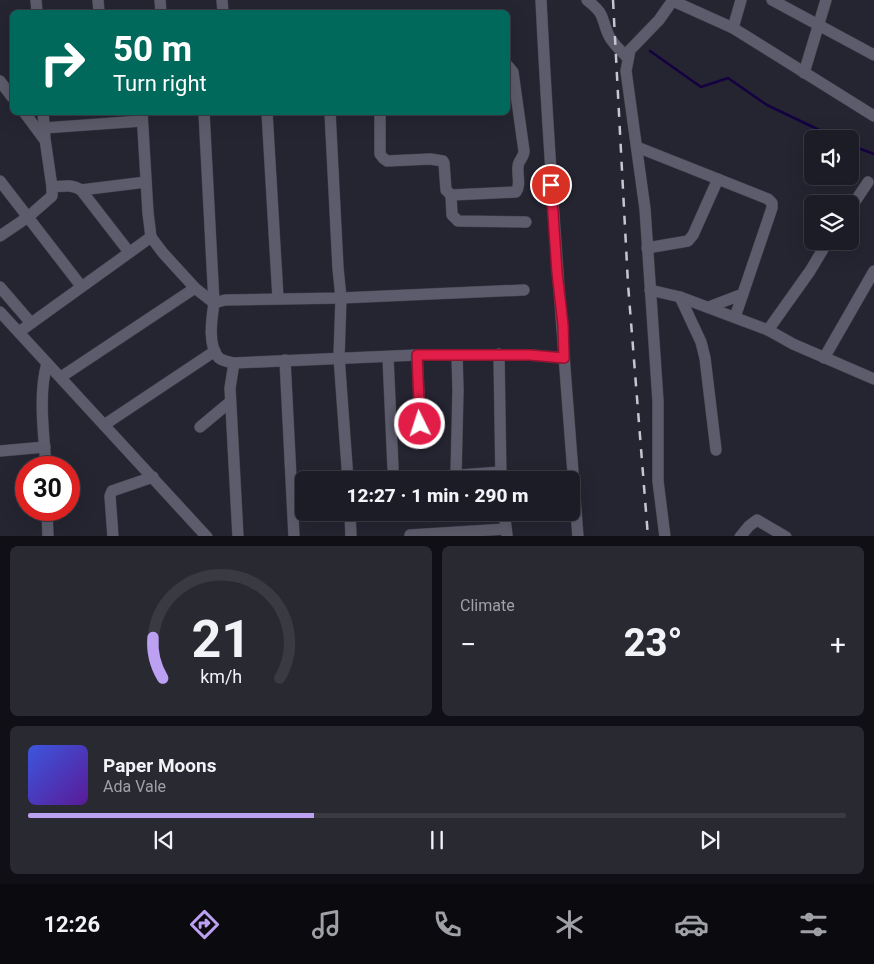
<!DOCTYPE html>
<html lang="en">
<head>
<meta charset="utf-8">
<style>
	body { margin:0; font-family:Roboto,sans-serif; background:#292932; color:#f1f3f6; height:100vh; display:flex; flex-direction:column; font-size:19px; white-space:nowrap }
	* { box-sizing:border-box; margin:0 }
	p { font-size:16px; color:#a0a1a7 }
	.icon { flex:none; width:28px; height:28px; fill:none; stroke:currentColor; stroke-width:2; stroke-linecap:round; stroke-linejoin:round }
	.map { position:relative; height:536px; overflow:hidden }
	.side { display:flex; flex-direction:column; gap:10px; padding:10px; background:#0f0f15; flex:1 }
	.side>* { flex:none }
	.banner { position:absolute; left:10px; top:10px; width:500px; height:105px; border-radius:8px; box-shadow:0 5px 20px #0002,0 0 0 1px #3a3a43; background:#00695c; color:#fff; overflow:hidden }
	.tools { position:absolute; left:804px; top:130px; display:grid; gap:10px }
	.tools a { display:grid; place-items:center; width:55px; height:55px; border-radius:8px; background:#1c1c26; box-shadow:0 5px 20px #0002,0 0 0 1px #3a3a43; font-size:25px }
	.speed { position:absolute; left:15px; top:456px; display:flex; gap:10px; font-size:25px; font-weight:700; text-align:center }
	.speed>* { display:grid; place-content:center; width:65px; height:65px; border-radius:50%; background:#1c1c26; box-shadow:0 5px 20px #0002,0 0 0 1px #3a3a43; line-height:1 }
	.speed .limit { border:8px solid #d22; background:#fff; color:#111 }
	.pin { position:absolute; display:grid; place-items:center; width:42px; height:42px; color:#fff; margin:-21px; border:2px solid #fff; border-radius:50%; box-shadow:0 1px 5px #0007 }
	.me { position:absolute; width:55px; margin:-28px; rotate:356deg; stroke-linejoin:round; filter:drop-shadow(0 0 4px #0008) }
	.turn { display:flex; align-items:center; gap:18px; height:105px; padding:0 20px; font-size:22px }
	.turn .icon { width:65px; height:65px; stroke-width:2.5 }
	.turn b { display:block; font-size:35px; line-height:42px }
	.big { font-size:38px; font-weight:800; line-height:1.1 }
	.side .widget { flex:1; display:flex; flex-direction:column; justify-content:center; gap:8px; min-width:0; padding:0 18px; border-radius:8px; background:#292932 }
	.side .dial { align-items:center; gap:0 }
	.dial svg { height:130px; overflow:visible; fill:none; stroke:#3a3a43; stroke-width:7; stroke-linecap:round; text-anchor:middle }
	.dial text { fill:#f1f3f6; stroke:none }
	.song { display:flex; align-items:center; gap:15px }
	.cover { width:60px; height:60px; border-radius:8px; background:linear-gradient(135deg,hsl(230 70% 55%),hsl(270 70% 35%)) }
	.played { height:5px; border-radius:2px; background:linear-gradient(90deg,#bca0f2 35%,#3a3a43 35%) }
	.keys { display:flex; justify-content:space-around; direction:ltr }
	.heat { display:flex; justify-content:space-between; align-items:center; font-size:28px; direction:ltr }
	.side .tiles { flex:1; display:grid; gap:10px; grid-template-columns:1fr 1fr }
	.widget:last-child { grid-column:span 2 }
	.trip { position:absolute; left:295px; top:471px; width:285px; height:50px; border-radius:8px; background:#1c1c26; box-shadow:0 5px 20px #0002,0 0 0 1px #3a3a43; font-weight:800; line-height:50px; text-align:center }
	.tab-bar { display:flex; height:80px; justify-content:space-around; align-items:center; background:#0b0b0f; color:#a0a1a7 }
	.tab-bar .icon { width:35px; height:35px }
	.tab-bar .on { color:#bca0f2 }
	.tab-bar b { font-size:22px; color:#f1f3f6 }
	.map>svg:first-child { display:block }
</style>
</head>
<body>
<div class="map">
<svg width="874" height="537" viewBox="0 0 874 537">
	<rect width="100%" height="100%" fill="#252532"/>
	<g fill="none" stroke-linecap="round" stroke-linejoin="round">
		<g stroke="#150040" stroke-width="2.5">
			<path d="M 650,51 L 701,87 L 728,78 L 767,105 L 838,139"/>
			<path d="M 850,145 L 874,154"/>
		</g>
		<defs>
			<g id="minor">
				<path d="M 36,0 L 37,12"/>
				<path d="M 98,0 L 99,12"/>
				<path d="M 160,0 L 161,12"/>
				<path d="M 222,0 L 223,12"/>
				<path d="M 541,0 C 550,179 564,358 578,537"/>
				<path d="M 587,0 C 607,16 600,17 609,36 C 613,44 621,51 628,58"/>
				<path d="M 772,0 L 874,55"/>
				<path d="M 673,1 L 733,28 L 874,116"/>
				<path d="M 733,28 L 741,0"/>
				<path d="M 804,73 L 826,0"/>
				<path d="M 0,81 L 12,97"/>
				<path d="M 24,112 L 44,139"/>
				<path d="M 142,112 L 148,213 L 151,237 L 163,253 L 195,288 L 214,303"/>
				<path d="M 204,112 L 214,303 C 212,317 207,346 219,358 C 223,361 229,362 234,363 L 417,355 L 531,355 L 564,358"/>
				<path d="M 267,112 L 278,298"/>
				<path d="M 330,112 L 338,268 L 341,298 L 339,357 L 348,480"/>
				<path d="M 380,112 L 380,154 L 383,158 L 387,161 L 430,159 L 443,161 L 444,163 L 446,190 L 451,195 L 516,192 C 521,185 517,175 518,167 C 518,160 524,158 524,151 L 513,72 L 508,66"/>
				<path d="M 44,128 L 142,121"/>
				<path d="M 637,147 L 768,199 L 772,203 L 772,208 L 735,317"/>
				<path d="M 0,181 L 81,286"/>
				<path d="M 52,187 C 63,186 72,184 81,190 L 129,252"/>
				<path d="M 81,190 L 146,182"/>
				<path d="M 451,195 L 452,215 L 458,221 L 526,222"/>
				<path d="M 850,209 L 868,182"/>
				<path d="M 0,236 L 28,217 L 52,196 L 52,187 L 45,139 L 43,112"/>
				<path d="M 647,248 L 688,241 L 693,235 L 718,179"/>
				<path d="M 0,287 L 31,323"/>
				<path d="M 650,290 L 680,297 L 768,330 L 793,344 L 874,379"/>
				<path d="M 680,297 L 701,342 L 705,358 L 716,450"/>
				<path d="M 214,303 L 225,300 L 341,298 L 524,290"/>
				<path d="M 709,307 L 743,294"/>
				<path d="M 0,312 L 207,537"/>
				<path d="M 768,330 L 810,271 L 828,241"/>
				<path d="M 19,332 L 151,237"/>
				<path d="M 499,354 L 501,480"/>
				<path d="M 417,355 L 421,440"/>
				<path d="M 388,357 L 393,468"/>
				<path d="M 824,358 L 874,271"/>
				<path d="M 285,360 L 294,537"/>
				<path d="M 234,363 L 230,388 L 238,537"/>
				<path d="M 61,377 L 195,288"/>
				<path d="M 104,425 L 215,351"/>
				<path d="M 200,427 L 230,402"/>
				<path d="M 0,451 L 45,447"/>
				<path d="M 46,468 C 44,433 38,396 47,363"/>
				<path d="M 456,475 L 458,390 L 457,355"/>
				<path d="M 434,477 L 500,472"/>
				<path d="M 47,510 L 48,537"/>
				<path d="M 350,512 L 351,537"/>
				<path d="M 504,512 L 507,535"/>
				<path d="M 410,535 L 506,529"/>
				<path d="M 113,537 L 110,496 L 112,491 L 153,477"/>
				<path d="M 665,537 L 658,481 L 658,401 L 645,209 L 626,71 L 630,50 L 659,20 L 673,0"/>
				<path d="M 740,537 L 749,526 L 757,520 L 786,537"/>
			</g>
		</defs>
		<use href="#minor" stroke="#41404c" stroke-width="12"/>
		<use href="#minor" stroke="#5d5c6c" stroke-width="11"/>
		<path stroke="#c6c6d0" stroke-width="2.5" stroke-dasharray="9 9" stroke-linecap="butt" d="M 613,0 L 628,284 L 648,537"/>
	</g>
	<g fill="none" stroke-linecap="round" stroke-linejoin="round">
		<defs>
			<path id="route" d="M 420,424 L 417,355 L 530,355 L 564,358 L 563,325 L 557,272 L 551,185"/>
		</defs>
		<use href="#route" stroke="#92132f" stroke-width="12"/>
		<use href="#route" stroke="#e11d48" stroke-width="9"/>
	</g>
</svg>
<div class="tools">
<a><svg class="icon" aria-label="sound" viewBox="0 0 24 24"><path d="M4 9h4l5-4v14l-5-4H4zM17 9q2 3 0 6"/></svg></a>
<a><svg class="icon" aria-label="layers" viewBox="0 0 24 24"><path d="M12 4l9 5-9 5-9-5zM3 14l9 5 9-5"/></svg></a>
</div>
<div class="speed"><div class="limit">30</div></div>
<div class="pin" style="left:551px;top:185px;background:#d93025"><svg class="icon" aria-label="arrive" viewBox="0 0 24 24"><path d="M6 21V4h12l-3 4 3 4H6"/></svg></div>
<svg class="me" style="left:420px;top:424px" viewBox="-20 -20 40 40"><circle r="17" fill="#e11d48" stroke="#fff" stroke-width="3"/><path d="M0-11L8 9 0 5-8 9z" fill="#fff"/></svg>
<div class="trip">12:27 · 1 min · 290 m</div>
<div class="banner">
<div class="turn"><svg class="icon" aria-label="right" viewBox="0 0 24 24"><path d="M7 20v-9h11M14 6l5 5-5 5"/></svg><div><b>50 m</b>Turn right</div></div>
</div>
</div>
<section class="side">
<div class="tiles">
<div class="widget dial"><svg viewBox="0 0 100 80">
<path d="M14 69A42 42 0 1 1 86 69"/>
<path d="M14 69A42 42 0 0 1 8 44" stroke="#bca0f2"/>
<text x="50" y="56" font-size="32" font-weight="700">21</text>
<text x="50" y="72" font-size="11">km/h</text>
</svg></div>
<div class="widget"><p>Climate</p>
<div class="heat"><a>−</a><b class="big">23°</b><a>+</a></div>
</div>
<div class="widget">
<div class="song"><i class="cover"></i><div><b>Paper Moons</b><p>Ada Vale</p></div></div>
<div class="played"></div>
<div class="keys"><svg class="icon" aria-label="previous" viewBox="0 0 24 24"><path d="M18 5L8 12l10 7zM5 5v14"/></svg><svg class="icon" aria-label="pause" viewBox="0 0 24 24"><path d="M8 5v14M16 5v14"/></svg><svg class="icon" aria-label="next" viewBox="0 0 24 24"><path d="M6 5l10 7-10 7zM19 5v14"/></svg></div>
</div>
</div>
</section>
<nav class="tab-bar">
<b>12:26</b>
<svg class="icon on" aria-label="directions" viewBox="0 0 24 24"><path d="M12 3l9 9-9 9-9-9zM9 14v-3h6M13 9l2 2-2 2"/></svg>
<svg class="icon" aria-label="music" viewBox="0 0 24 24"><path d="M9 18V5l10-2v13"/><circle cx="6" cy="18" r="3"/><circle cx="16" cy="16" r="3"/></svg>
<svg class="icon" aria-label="phone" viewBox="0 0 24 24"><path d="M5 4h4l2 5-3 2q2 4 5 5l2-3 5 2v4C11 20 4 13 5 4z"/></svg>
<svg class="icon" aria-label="climate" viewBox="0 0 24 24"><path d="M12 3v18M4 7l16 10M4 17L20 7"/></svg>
<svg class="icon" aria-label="car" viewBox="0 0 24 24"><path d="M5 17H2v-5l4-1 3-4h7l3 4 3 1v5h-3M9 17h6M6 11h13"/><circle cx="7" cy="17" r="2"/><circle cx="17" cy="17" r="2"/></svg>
<svg class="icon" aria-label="filters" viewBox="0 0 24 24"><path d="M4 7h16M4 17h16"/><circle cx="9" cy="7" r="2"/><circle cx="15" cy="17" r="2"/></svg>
</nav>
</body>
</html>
